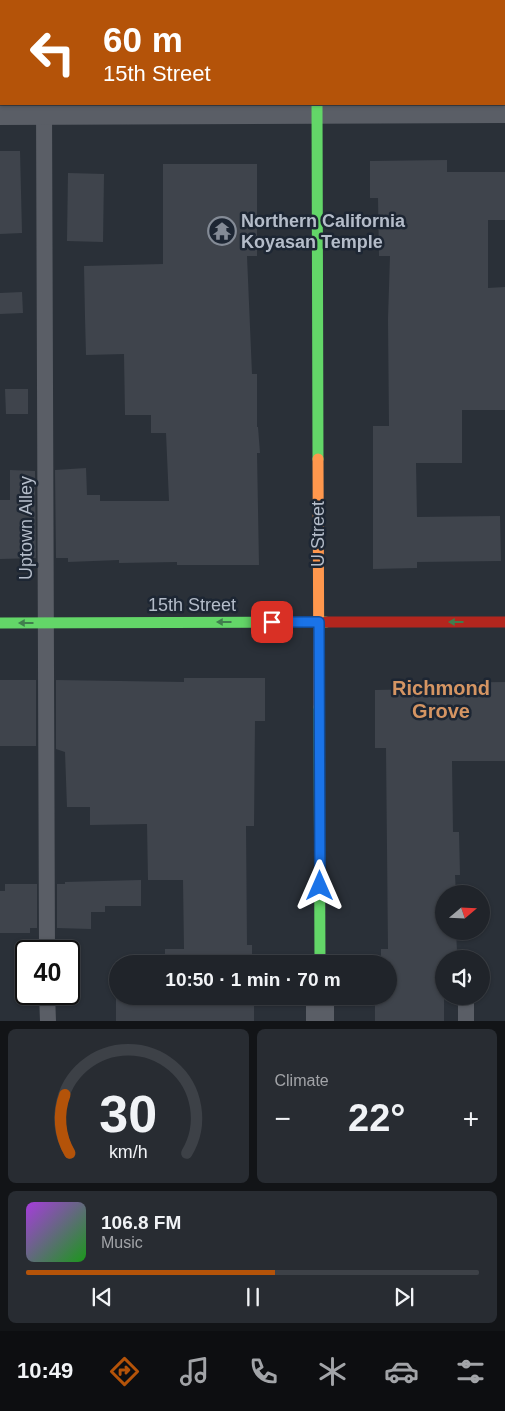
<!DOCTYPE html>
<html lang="en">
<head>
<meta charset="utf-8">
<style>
	body { margin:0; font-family:Arial,sans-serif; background:#282c32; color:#f1f3f6; height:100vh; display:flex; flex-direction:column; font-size:19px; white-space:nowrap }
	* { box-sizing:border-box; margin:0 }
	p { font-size:16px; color:#a2a4a8 }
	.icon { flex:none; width:28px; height:28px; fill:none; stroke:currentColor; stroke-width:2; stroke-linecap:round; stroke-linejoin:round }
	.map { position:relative; height:1021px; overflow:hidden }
	.panel { display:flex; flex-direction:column; gap:8px; padding:8px; background:#121417; flex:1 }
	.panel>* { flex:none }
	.hud { position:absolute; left:0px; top:0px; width:505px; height:105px; box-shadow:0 1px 4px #0004,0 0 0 1px #3d4147; background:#b45309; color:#fff; overflow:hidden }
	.needle { width:32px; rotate:71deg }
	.controls { position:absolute; left:435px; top:885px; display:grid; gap:10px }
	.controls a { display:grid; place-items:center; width:55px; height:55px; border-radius:50%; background:#20242a; box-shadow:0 1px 4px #0004,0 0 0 1px #3d4147; font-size:25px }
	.speed { position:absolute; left:15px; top:940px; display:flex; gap:10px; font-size:25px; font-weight:700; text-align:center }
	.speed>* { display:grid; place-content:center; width:65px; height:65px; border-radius:50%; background:#20242a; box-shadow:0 1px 4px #0004,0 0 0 1px #3d4147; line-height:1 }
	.speed .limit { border:2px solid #111; border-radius:8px; background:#fff; color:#111 }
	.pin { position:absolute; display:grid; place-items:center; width:42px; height:42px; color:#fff; margin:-21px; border-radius:10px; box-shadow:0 2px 8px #0006 }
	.me { position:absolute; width:55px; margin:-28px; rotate:0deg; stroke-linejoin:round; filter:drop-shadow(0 0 4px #0008) }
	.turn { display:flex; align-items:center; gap:18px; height:105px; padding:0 20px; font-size:22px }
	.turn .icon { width:65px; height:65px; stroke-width:2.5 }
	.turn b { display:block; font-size:35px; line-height:42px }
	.big { font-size:38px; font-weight:600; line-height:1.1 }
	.panel .tile { flex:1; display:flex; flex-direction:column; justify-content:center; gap:8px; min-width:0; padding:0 18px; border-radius:8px; background:#282c32 }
	.panel .dial { align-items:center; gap:0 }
	.dial svg { height:130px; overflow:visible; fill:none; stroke:#3d4147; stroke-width:7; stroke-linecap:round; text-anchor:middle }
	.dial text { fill:#f1f3f6; stroke:none }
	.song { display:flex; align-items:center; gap:15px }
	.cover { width:60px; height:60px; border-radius:8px; background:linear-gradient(135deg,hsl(280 70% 55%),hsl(120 70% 35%)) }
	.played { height:5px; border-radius:2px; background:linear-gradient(90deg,#b45309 55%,#3d4147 55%) }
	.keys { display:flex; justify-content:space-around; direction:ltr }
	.heat { display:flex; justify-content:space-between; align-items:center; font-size:28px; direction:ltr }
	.panel .tiles { flex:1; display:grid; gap:8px; grid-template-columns:1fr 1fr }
	.tile:last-child { grid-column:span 2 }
	.trip { position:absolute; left:109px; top:955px; width:288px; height:50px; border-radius:25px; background:#20242a; box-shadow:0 1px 4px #0004,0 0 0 1px #3d4147; font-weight:600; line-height:50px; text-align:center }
	.tabs { display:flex; height:80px; justify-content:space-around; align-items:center; background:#0d0e11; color:#a2a4a8 }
	.tabs .icon { width:35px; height:35px }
	.tabs .active { color:#b45309 }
	.tabs b { font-size:22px; color:#f1f3f6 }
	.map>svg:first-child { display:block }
</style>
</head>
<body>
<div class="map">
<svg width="505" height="1021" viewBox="0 0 505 1021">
	<rect width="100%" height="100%" fill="#2a3038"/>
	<g fill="#3f444c">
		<path d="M 0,151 L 20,151 L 22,233 L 0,234 Z"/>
		<path d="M 447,160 L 447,172 L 505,172 L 505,220 L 488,220 L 488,288 L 505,287 L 505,410 L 462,410 L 462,463 L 416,463 L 417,517 L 500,516 L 501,561 L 417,562 L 417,568 L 373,569 L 373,426 L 389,426 L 388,319 L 390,256 L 379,256 L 378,198 L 370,198 L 370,161 Z"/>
		<path d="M 163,164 L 257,164 L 257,256 L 247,256 L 252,374 L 257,374 L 257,427 L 258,427 L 260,453 L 257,453 L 259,565 L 177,565 L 177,562 L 119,563 L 119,560 L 68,562 L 68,558 L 56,558 L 55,470 L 86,468 L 87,495 L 100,495 L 100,501 L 169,501 L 166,433 L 151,433 L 151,415 L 125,415 L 124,354 L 86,355 L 85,317 L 84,266 L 163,264 Z"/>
		<path d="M 68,173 L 104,174 L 103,242 L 67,241 Z"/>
		<path d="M 22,292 L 23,313 L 0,314 L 0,293 Z"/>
		<path d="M 5,389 L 28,389 L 28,414 L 6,414 Z"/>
		<path d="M 10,470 L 35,471 L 36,558 L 0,559 L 0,500 L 10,500 Z"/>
		<path d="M 184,678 L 265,678 L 265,721 L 255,721 L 254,826 L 246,826 L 247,945 L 252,945 L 252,964 L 137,964 L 137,962 L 165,962 L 165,949 L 184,949 L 183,880 L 148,880 L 147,824 L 90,825 L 90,807 L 67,807 L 65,752 L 56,749 L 56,680 L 184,682 Z"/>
		<rect x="0" y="680" width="36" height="66"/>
		<path d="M 505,682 L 505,761 L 452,761 L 453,832 L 459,832 L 460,875 L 455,875 L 456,894 L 444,894 L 444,931 L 456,931 L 457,951 L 452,951 L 452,959 L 444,959 L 444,1021 L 375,1021 L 375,996 L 388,996 L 388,964 L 381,964 L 381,949 L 388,949 L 386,748 L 375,748 L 375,690 L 426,689 L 426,683 Z"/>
		<path d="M 141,880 L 141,906 L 105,906 L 105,912 L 91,912 L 91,929 L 57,928 L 57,884 L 65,884 L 65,882 Z"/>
		<path d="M 5,884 L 37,884 L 37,928 L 30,928 L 30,933 L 0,933 L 0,891 L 5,891 Z"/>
		<path d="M 137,996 L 254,996 L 254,1021 L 116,1021 L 116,997 Z"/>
	</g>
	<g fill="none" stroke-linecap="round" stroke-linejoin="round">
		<g stroke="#5a5e66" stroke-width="16">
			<path d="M 44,0 L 44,1"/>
			<path d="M 44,104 L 47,951"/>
			<path d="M 47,994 L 48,1021"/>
			<path d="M 466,1021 L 466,996"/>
		</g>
		<g stroke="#5a5e66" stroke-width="28">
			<path d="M 316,0 L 316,1"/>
			<path d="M 0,111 L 505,109"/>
			<path d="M 320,996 L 320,1021"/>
		</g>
		<g stroke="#63d668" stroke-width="11">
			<path d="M 317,104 L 318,459"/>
			<path d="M 0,623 L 326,622"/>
			<path d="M 319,707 L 320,964"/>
		</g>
		<path stroke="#ff974d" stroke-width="11" d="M 318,459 L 319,707"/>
		<path stroke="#b3261e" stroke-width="11" d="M 326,622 L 505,622"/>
	</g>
	<defs><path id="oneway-solid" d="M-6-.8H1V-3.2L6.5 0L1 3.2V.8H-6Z" transform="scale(1.25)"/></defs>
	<g fill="#407e4e">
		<use href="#oneway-solid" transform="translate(224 622) rotate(180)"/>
		<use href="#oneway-solid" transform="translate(456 622) rotate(180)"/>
		<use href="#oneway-solid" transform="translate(26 623) rotate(180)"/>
	</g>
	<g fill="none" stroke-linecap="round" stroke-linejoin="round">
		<defs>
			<path id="route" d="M 272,622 L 319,622 L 320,886"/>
		</defs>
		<use href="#route" stroke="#114b97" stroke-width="12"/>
		<use href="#route" stroke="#1a73e8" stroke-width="9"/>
	</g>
	<defs>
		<symbol id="temple-ring" viewBox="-11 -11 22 22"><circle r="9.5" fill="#1d2633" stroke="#848b96" stroke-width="1.5"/><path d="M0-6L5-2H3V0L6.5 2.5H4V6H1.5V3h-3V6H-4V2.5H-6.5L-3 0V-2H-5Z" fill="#848b96"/></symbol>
	</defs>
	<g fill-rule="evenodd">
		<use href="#temple-ring" x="206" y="215" width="32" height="32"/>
	</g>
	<g text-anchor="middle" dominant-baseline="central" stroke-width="5" stroke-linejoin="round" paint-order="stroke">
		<g font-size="18" font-weight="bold" fill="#b4bcc9" stroke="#1d2633" text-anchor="start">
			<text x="241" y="221">Northern California<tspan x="241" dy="21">Koyasan Temple</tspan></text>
		</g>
		<g font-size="18" fill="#b4bcc9" stroke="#1d2633">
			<text transform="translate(26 528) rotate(-90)">Uptown Alley</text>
			<text transform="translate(318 534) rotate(-90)">U Street</text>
			<text x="192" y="605">15th Street</text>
		</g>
		<g font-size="20" font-weight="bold" fill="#d59563" stroke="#1d2633">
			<text x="441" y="688">Richmond<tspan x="441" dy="23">Grove</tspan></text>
		</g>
	</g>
</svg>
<div class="controls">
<a><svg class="needle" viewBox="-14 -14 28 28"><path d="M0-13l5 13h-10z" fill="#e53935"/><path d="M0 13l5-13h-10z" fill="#a2a4a8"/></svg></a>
<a><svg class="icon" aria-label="sound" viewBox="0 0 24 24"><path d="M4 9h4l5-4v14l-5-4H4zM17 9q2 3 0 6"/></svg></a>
</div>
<div class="speed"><div class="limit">40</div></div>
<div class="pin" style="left:272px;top:622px;background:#d93025"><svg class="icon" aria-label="arrive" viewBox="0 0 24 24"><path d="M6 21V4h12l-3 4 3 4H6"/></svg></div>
<svg class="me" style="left:320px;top:886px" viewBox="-20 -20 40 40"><path d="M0-17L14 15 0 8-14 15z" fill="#1a73e8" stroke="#fff" stroke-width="4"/></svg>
<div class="trip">10:50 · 1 min · 70 m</div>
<div class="hud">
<div class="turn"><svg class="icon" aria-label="left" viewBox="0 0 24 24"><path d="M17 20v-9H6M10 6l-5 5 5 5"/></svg><div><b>60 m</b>15th Street</div></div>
</div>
</div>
<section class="panel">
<div class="tiles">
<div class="tile dial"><svg viewBox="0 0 100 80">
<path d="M14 69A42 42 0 1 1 86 69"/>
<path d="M14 69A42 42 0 0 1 11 33" stroke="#b45309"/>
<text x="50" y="56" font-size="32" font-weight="700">30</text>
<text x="50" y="72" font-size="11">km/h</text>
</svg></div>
<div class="tile"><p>Climate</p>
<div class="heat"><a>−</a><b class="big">22°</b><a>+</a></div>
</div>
<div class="tile">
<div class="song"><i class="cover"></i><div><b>106.8 FM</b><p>Music</p></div></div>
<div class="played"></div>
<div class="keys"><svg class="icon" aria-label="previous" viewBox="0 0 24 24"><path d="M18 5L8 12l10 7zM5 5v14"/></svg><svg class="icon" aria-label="pause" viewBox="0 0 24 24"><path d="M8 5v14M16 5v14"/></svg><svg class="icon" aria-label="next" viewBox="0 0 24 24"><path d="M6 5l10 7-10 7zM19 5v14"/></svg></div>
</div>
</div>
</section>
<nav class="tabs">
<b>10:49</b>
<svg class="icon active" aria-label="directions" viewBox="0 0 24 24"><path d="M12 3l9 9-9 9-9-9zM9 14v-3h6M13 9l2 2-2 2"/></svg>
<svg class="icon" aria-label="music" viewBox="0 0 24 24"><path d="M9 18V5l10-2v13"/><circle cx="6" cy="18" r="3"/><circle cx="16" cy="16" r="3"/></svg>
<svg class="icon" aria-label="phone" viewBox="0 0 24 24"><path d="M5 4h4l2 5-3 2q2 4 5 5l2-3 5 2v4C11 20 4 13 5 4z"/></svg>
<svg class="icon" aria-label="climate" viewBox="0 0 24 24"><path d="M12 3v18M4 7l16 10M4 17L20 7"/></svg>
<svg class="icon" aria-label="car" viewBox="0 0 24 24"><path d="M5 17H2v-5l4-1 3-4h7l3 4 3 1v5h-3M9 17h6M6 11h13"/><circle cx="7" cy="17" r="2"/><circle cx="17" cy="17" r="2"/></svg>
<svg class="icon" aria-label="filters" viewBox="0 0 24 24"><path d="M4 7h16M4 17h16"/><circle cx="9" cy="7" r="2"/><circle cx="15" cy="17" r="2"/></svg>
</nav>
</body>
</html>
